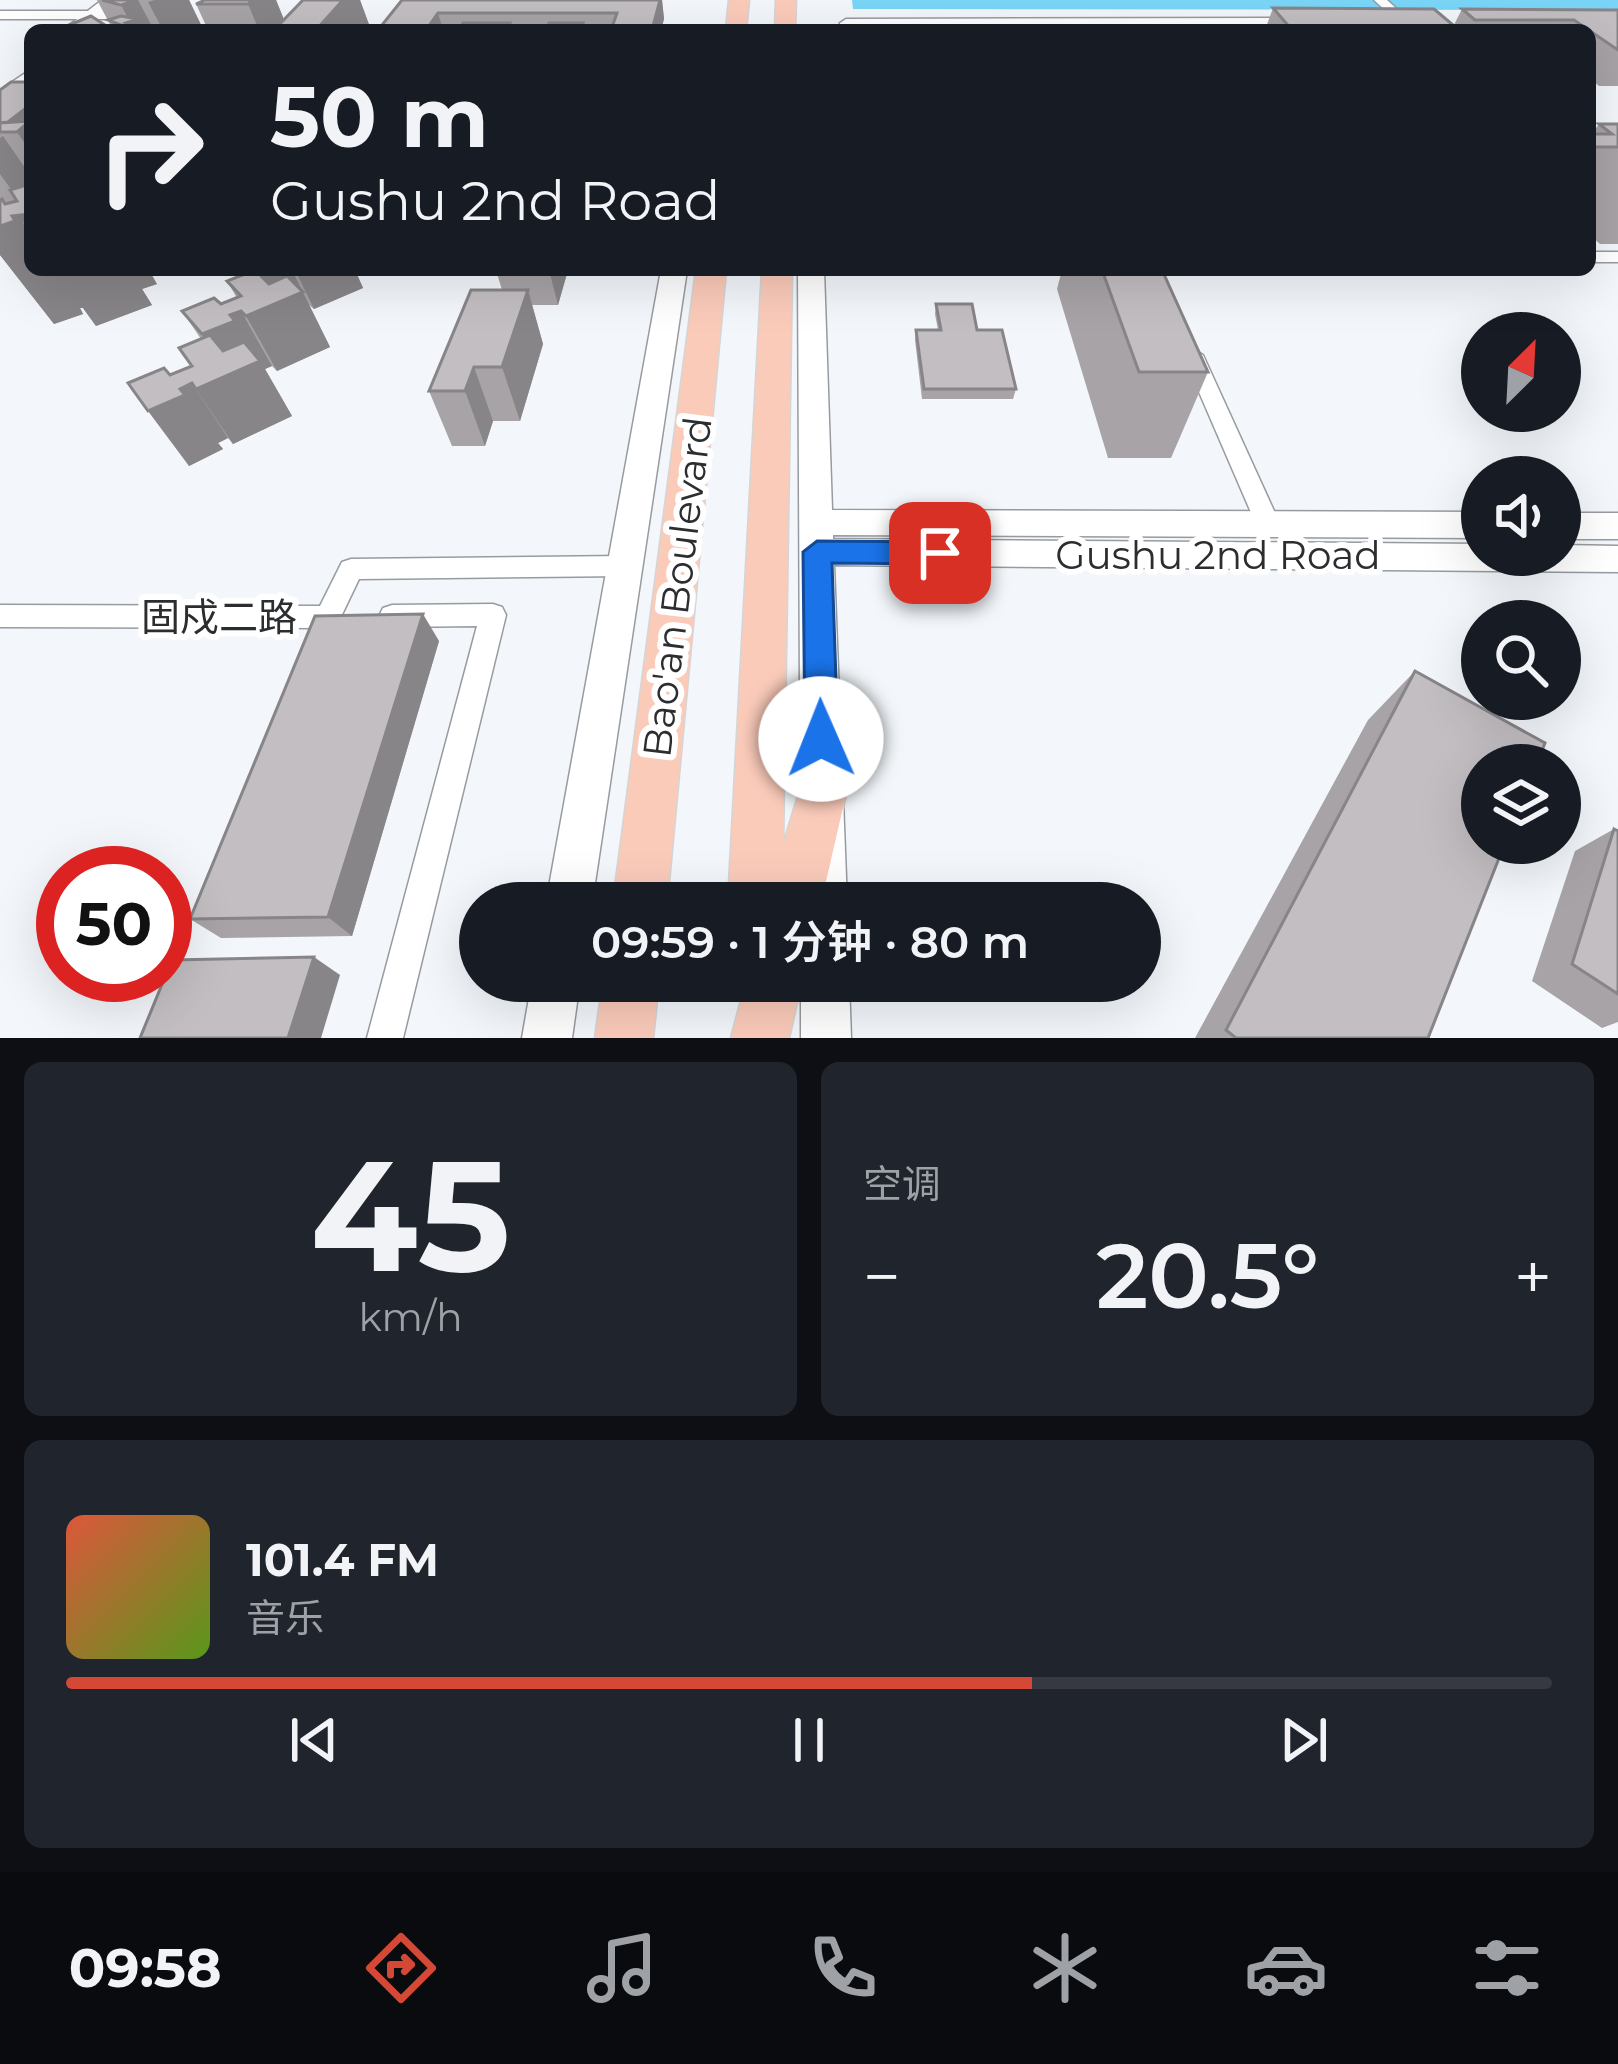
<!DOCTYPE html>
<html lang="zh">
<head>
<meta charset="utf-8">
<style>
	body { margin:0; font-family:Montserrat,"Noto Sans SC",sans-serif; background:#20242c; color:#f1f3f6; height:100vh; display:flex; flex-direction:column; font-size:45px; white-space:nowrap }
	* { box-sizing:border-box; margin:0 }
	p { font-size:39px; color:#9ea1a6 }
	.icon { flex:none; width:66px; height:66px; fill:none; stroke:currentColor; stroke-width:2; stroke-linecap:round; stroke-linejoin:round }
	.map { position:relative; height:1038px; overflow:hidden }
	.drawer { display:flex; flex-direction:column; gap:24px; padding:24px; background:#0d0f14; flex:1 }
	.drawer>* { flex:none }
	.top-card { position:absolute; left:24px; top:24px; width:1572px; height:252px; border-radius:18px; box-shadow:0 12px 48px #0002; background:#171b24; color:#f1f3f6; overflow:hidden }
	.needle { width:78px; rotate:24deg }
	.tools { position:absolute; left:1461px; top:312px; display:grid; gap:24px }
	.tools a { display:grid; place-items:center; width:120px; height:120px; border-radius:50%; background:#171b24; box-shadow:0 12px 48px #0002; font-size:60px }
	.speed { position:absolute; left:36px; top:846px; display:flex; gap:24px; font-size:60px; font-weight:700; text-align:center }
	.speed>* { display:grid; place-content:center; width:156px; height:156px; border-radius:50%; background:#171b24; box-shadow:0 12px 48px #0002; line-height:1 }
	.speed .limit { border:18px solid #d22; background:#fff; color:#111 }
	.pin { position:absolute; display:grid; place-items:center; width:102px; height:102px; color:#fff; margin:-51px; border-radius:24px; box-shadow:0 6px 18px #0006 }
	.me { position:absolute; width:132px; margin:-66px; rotate:359deg; stroke-linejoin:round; filter:drop-shadow(0 0 9px #0008) }
	.turn { display:flex; align-items:center; gap:42px; height:252px; padding:0 48px; font-size:54px }
	.turn .icon { width:156px; height:156px; stroke-width:2.5 }
	.turn b { display:block; font-size:84px; line-height:102px }
	.big { font-size:90px; font-weight:600; line-height:1.1 }
	.drawer .widget { flex:1; display:flex; flex-direction:column; justify-content:center; gap:18px; min-width:0; padding:0 42px; border-radius:18px; background:#20242c }
	.drawer .dial { align-items:center; gap:0 }
	.dial b { font-size:156px; line-height:1 }
	.song { display:flex; align-items:center; gap:36px }
	.cover { width:144px; height:144px; border-radius:18px; background:linear-gradient(135deg,hsl(10 70% 55%),hsl(90 70% 35%)) }
	.played { height:12px; border-radius:6px; background:linear-gradient(90deg,#d44835 65%,#363941 65%) }
	.keys { display:flex; justify-content:space-around; direction:ltr }
	.heat { display:flex; justify-content:space-between; align-items:center; font-size:66px; direction:ltr }
	.drawer .tiles { flex:1; display:grid; gap:24px; grid-template-columns:1fr 1fr }
	.widget:last-child { grid-column:span 2 }
	.trip { position:absolute; left:459px; top:882px; width:702px; height:120px; border-radius:60px; background:#171b24; box-shadow:0 12px 48px #0002; font-weight:600; line-height:120px; text-align:center }
	.menu { display:flex; height:192px; justify-content:space-around; align-items:center; background:#090b0e; color:#9ea1a6 }
	.menu .icon { width:84px; height:84px }
	.menu .current { color:#d44835 }
	.menu b { font-size:54px; color:#f1f3f6 }
	.map>svg:first-child { display:block }
</style>
</head>
<body>
<div class="map">
<svg width="1618" height="1038" viewBox="0 0 1618 1038">
	<rect width="100%" height="100%" fill="#f3f7fb"/>
	<path fill="#79d5f7" d="M 852,0 L 1618,0 L 1618,10 L 853,9 Z"/>
	<g fill="none" stroke-linecap="round" stroke-linejoin="round">
		<defs>
			<g id="street">
				<path d="M 1374,0 L 1387,0 L 1411,22 L 1401,25 Z"/>
				<path d="M 0,11 L 111,11 L 117,15 L 111,19 L 0,19 Z"/>
				<path d="M 1298,18 L 1302,25 L 852,27 L 851,30 L 839,30 L 840,23 L 846,19 Z"/>
				<rect x="1590" y="252" width="28" height="10"/>
				<path d="M 1193,349 L 1203,355 L 1280,524 L 1277,530 L 1259,530 L 1256,524 L 1183,355 Z"/>
				<path d="M 624,556 L 633,559 L 637,566 L 633,573 L 624,576 L 359,579 L 337,625 L 328,628 L 0,627 L 0,605 L 320,606 L 342,562 L 351,559 Z"/>
				<path d="M 493,604 L 502,607 L 506,615 L 403,1038 L 367,1038 L 477,626 L 392,627 L 383,624 L 379,616 L 383,608 L 392,605 Z"/>
			</g>
			<g id="secondary">
				<path d="M 102,0 L 120,0 L 83,30 L 63,30 Z"/>
				<path d="M 30,70 L 30,85 L 0,105 L 0,90 Z"/>
				<path d="M 661,270 L 687,270 L 592,903 L 546,903 Z"/>
				<path d="M 798,270 L 824,270 L 832,510 L 1482,512 L 1482,538 L 833,535 L 833,539 L 1482,544 L 1482,555 L 1560,555 L 1560,545 L 1618,546 L 1618,572 L 834,565 L 847,903 L 801,903 Z"/>
				<rect x="1560" y="513" width="58" height="26"/>
				<path d="M 532,981 L 580,981 L 572,1038 L 522,1038 Z"/>
				<path d="M 801,981 L 849,981 L 851,1038 L 801,1038 Z"/>
			</g>
			<g id="primary">
				<path d="M 729,0 L 749,0 L 746,30 L 726,30 Z"/>
				<path d="M 776,0 L 796,0 L 795,30 L 775,30 Z"/>
				<path d="M 696,270 L 726,270 L 667,903 L 613,903 Z"/>
				<path d="M 762,270 L 792,270 L 783,845 L 806,770 L 823,763 L 840,770 L 848,786 L 821,903 L 728,903 Z"/>
				<path d="M 603,981 L 659,981 L 653,1038 L 595,1038 Z"/>
				<path d="M 746,981 L 802,981 L 789,1038 L 731,1038 Z"/>
			</g>
		</defs>
		<use href="#street" stroke="#979b9f" stroke-width="3"/>
		<use href="#secondary" stroke="#979b9f" stroke-width="3"/>
		<use href="#primary" stroke="#d5d5d5" stroke-width="3"/>
		<use href="#street" fill="#fff" fill-rule="evenodd"/>
		<use href="#secondary" fill="#fff" fill-rule="evenodd"/>
		<use href="#primary" fill="#fbcbba" fill-rule="evenodd"/>
	</g>
	<g fill="#a7a3a7">
		<path d="M 97,0 L 189,0 L 203,29 L 57,30 L 112,28 Z"/>
		<path d="M 205,0 L 276,0 L 284,20 L 303,0 L 360,0 L 371,30 L 208,30 L 196,4 Z"/>
		<path d="M 402,0 L 662,0 L 664,19 L 661,30 L 378,30 Z"/>
		<path d="M 1273,8 L 1454,25 L 1462,9 L 1618,10 L 1618,86 L 1599,86 L 1590,79 L 1590,30 L 1265,30 Z"/>
		<path d="M 30,82 L 30,270 L 157,284 L 142,289 L 152,305 L 96,326 L 83,308 L 80,308 L 83,314 L 54,324 L 0,255 L 0,90 Z"/>
		<path d="M 1599,124 L 1618,124 L 1618,244 L 1600,244 L 1590,235 L 1590,134 L 1592,134 Z"/>
		<path d="M 239,270 L 355,270 L 363,288 L 314,309 L 309,305 L 330,347 L 277,371 L 272,366 L 265,369 L 292,416 L 233,444 L 228,438 L 218,443 L 223,449 L 189,466 L 170,375 L 191,366 L 179,348 L 201,339 L 182,311 L 221,304 L 237,298 L 227,281 L 242,275 Z"/>
		<path d="M 496,270 L 568,270 L 558,305 L 532,305 L 543,344 L 520,421 L 493,421 L 485,446 L 452,446 L 429,391 L 502,290 Z"/>
		<path d="M 1062,270 L 1162,270 L 1208,372 L 1171,458 L 1108,458 L 1057,289 Z"/>
		<path d="M 936,304 L 977,330 L 1016,389 L 1013,399 L 922,399 L 915,340 L 916,330 L 938,330 L 935,314 Z"/>
		<path d="M 439,641 L 352,936 L 221,938 L 190,919 Z"/>
		<path d="M 1415,671 L 1428,1038 L 1195,1038 L 1368,720 Z"/>
		<path d="M 1614,829 L 1618,831 L 1618,1022 L 1602,1028 L 1532,981 L 1575,851 Z"/>
	</g>
	<g fill="#888588">
		<path d="M 129,0 L 138,0 L 154,30 L 127,30 L 126,23 L 130,22 L 121,5 Z"/>
		<path d="M 155,0 L 189,0 L 203,29 L 163,30 L 148,2 Z"/>
		<path d="M 249,0 L 276,0 L 287,27 L 283,30 L 259,30 L 248,4 Z"/>
		<path d="M 343,0 L 360,0 L 371,30 L 316,30 Z"/>
		<path d="M 660,0 L 662,0 L 664,19 L 661,30 L 652,30 Z"/>
		<path d="M 438,13 L 443,30 L 426,30 Z"/>
		<path d="M 30,105 L 30,151 L 17,132 L 0,129 Z"/>
		<path d="M 3,136 L 30,175 L 30,270 L 149,270 L 157,284 L 142,289 L 152,305 L 96,326 L 83,308 L 80,308 L 83,314 L 54,324 L 0,255 L 0,226 L 12,216 L 29,214 L 0,174 L 0,138 Z"/>
		<path d="M 292,270 L 330,347 L 277,371 L 246,316 L 268,307 L 248,271 Z"/>
		<path d="M 295,270 L 355,270 L 363,288 L 314,309 Z"/>
		<path d="M 549,270 L 568,270 L 558,305 Z"/>
		<path d="M 528,290 L 543,344 L 520,421 L 502,367 Z"/>
		<path d="M 241,311 L 272,366 L 265,369 L 292,416 L 233,444 L 196,389 L 228,375 L 202,334 L 230,315 Z"/>
		<path d="M 474,367 L 493,421 L 485,446 L 465,391 Z"/>
		<path d="M 192,383 L 228,438 L 218,443 L 223,449 L 189,466 L 148,411 L 180,389 Z"/>
		<path d="M 423,614 L 439,641 L 352,936 L 328,917 Z"/>
		<path d="M 314,957 L 340,975 L 321,1038 L 288,1038 Z"/>
	</g>
	<g fill="#c2bec2" stroke="#888588" stroke-width="3">
		<path d="M 102,0 L 129,0 L 131,2 L 121,5 Z"/>
		<path d="M 205,0 L 252,0 L 248,4 L 196,4 Z"/>
		<path d="M 303,0 L 343,0 L 316,30 L 274,30 Z"/>
		<path d="M 402,0 L 660,0 L 652,30 L 611,30 L 617,13 L 438,13 L 426,30 L 378,30 Z"/>
		<path d="M 1273,8 L 1434,9 L 1459,30 L 1292,30 Z"/>
		<path d="M 1462,9 L 1618,10 L 1618,50 L 1574,20 L 1475,20 Z"/>
		<path d="M 91,16 L 111,29 L 121,25 L 108,20 L 121,16 L 138,19 L 126,23 L 136,27 L 127,30 L 57,30 Z"/>
		<path d="M 463,23 L 510,23 L 506,30 L 458,30 Z"/>
		<path d="M 549,23 L 583,23 L 580,30 L 546,30 Z"/>
		<path d="M 11,82 L 30,82 L 30,105 L 8,122 L 0,123 L 0,90 Z"/>
		<path d="M 30,121 L 17,132 L 0,132 L 0,123 Z"/>
		<path d="M 1599,124 L 1618,124 L 1618,147 L 1590,147 L 1590,134 L 1612,134 Z"/>
		<path d="M 30,184 L 30,214 L 12,216 L 15,221 L 0,226 L 0,200 L 2,199 L 5,204 L 17,201 L 10,190 Z"/>
		<path d="M 30,219 L 30,233 L 28,233 L 21,222 Z"/>
		<path d="M 255,270 L 269,284 L 287,276 L 303,292 L 246,316 L 241,311 L 230,315 L 235,321 L 202,334 L 182,311 L 214,298 L 221,304 L 241,296 L 227,281 Z"/>
		<path d="M 1102,270 L 1162,270 L 1208,372 L 1139,372 Z"/>
		<path d="M 471,290 L 528,290 L 502,367 L 474,367 L 465,391 L 429,391 Z"/>
		<path d="M 936,304 L 972,304 L 977,330 L 1002,330 L 1016,389 L 924,389 L 916,330 L 941,330 Z"/>
		<path d="M 210,335 L 223,351 L 244,342 L 260,361 L 196,389 L 192,383 L 180,389 L 185,395 L 148,411 L 128,383 L 164,368 L 170,375 L 192,366 L 179,348 Z"/>
		<path d="M 423,614 L 328,917 L 190,919 L 315,616 Z"/>
		<path d="M 1415,671 L 1545,743 L 1536,765 L 1482,765 L 1482,843 L 1505,843 L 1428,1038 L 1236,1038 L 1226,1030 Z"/>
		<path d="M 1614,829 L 1618,831 L 1618,994 L 1572,964 Z"/>
		<path d="M 314,957 L 288,1038 L 140,1038 L 172,960 Z"/>
	</g>
	<path fill="#1a73e8" stroke="#114b97" stroke-width="3" d="M 817,541 L 940,542 L 954,553 L 940,564 L 832,563 L 838,739 L 833,750 L 821,754 L 810,750 L 805,739 L 803,552 Z"/>
	<g text-anchor="middle" dominant-baseline="central" stroke-width="12" stroke-linejoin="round" paint-order="stroke">
		<g font-size="39" fill="#2b2d2f" stroke="#fff">
			<text x="1218" y="555">Gushu 2nd Road</text>
			<text transform="translate(677 587) rotate(-83)">Bao'an Boulevard</text>
			<text x="219" y="617">固戍二路</text>
		</g>
	</g>
</svg>
<div class="tools">
<a><svg class="needle" viewBox="-14 -14 28 28"><path d="M0-13l5 13h-10z" fill="#e53935"/><path d="M0 13l5-13h-10z" fill="#9ea1a6"/></svg></a>
<a><svg class="icon" aria-label="sound" viewBox="0 0 24 24"><path d="M4 9h4l5-4v14l-5-4H4zM17 9q2 3 0 6"/></svg></a>
<a><svg class="icon" aria-label="search" viewBox="0 0 24 24"><circle cx="10" cy="10" r="6"/><path d="M15 15l6 6"/></svg></a>
<a><svg class="icon" aria-label="layers" viewBox="0 0 24 24"><path d="M12 4l9 5-9 5-9-5zM3 14l9 5 9-5"/></svg></a>
</div>
<div class="speed"><div class="limit">50</div></div>
<div class="pin" style="left:940px;top:553px;background:#d93025"><svg class="icon" aria-label="arrive" viewBox="0 0 24 24"><path d="M6 21V4h12l-3 4 3 4H6"/></svg></div>
<svg class="me" style="left:821px;top:739px" viewBox="-20 -20 40 40"><circle r="19" fill="#fff"/><path d="M0-13L10 11 0 6-10 11z" fill="#1a73e8"/></svg>
<div class="trip">09:59 · 1 分钟 · 80 m</div>
<div class="top-card">
<div class="turn"><svg class="icon" aria-label="right" viewBox="0 0 24 24"><path d="M7 20v-9h11M14 6l5 5-5 5"/></svg><div><b>50 m</b>Gushu 2nd Road</div></div>
</div>
</div>
<section class="drawer">
<div class="tiles">
<div class="widget dial"><b>45</b><p>km/h</p></div>
<div class="widget"><p>空调</p>
<div class="heat"><a>−</a><b class="big">20.5°</b><a>+</a></div>
</div>
<div class="widget">
<div class="song"><i class="cover"></i><div><b>101.4 FM</b><p>音乐</p></div></div>
<div class="played"></div>
<div class="keys"><svg class="icon" aria-label="previous" viewBox="0 0 24 24"><path d="M18 5L8 12l10 7zM5 5v14"/></svg><svg class="icon" aria-label="pause" viewBox="0 0 24 24"><path d="M8 5v14M16 5v14"/></svg><svg class="icon" aria-label="next" viewBox="0 0 24 24"><path d="M6 5l10 7-10 7zM19 5v14"/></svg></div>
</div>
</div>
</section>
<nav class="menu">
<b>09:58</b>
<svg class="icon current" aria-label="directions" viewBox="0 0 24 24"><path d="M12 3l9 9-9 9-9-9zM9 14v-3h6M13 9l2 2-2 2"/></svg>
<svg class="icon" aria-label="music" viewBox="0 0 24 24"><path d="M9 18V5l10-2v13"/><circle cx="6" cy="18" r="3"/><circle cx="16" cy="16" r="3"/></svg>
<svg class="icon" aria-label="phone" viewBox="0 0 24 24"><path d="M5 4h4l2 5-3 2q2 4 5 5l2-3 5 2v4C11 20 4 13 5 4z"/></svg>
<svg class="icon" aria-label="climate" viewBox="0 0 24 24"><path d="M12 3v18M4 7l16 10M4 17L20 7"/></svg>
<svg class="icon" aria-label="car" viewBox="0 0 24 24"><path d="M5 17H2v-5l4-1 3-4h7l3 4 3 1v5h-3M9 17h6M6 11h13"/><circle cx="7" cy="17" r="2"/><circle cx="17" cy="17" r="2"/></svg>
<svg class="icon" aria-label="filters" viewBox="0 0 24 24"><path d="M4 7h16M4 17h16"/><circle cx="9" cy="7" r="2"/><circle cx="15" cy="17" r="2"/></svg>
</nav>
</body>
</html>
